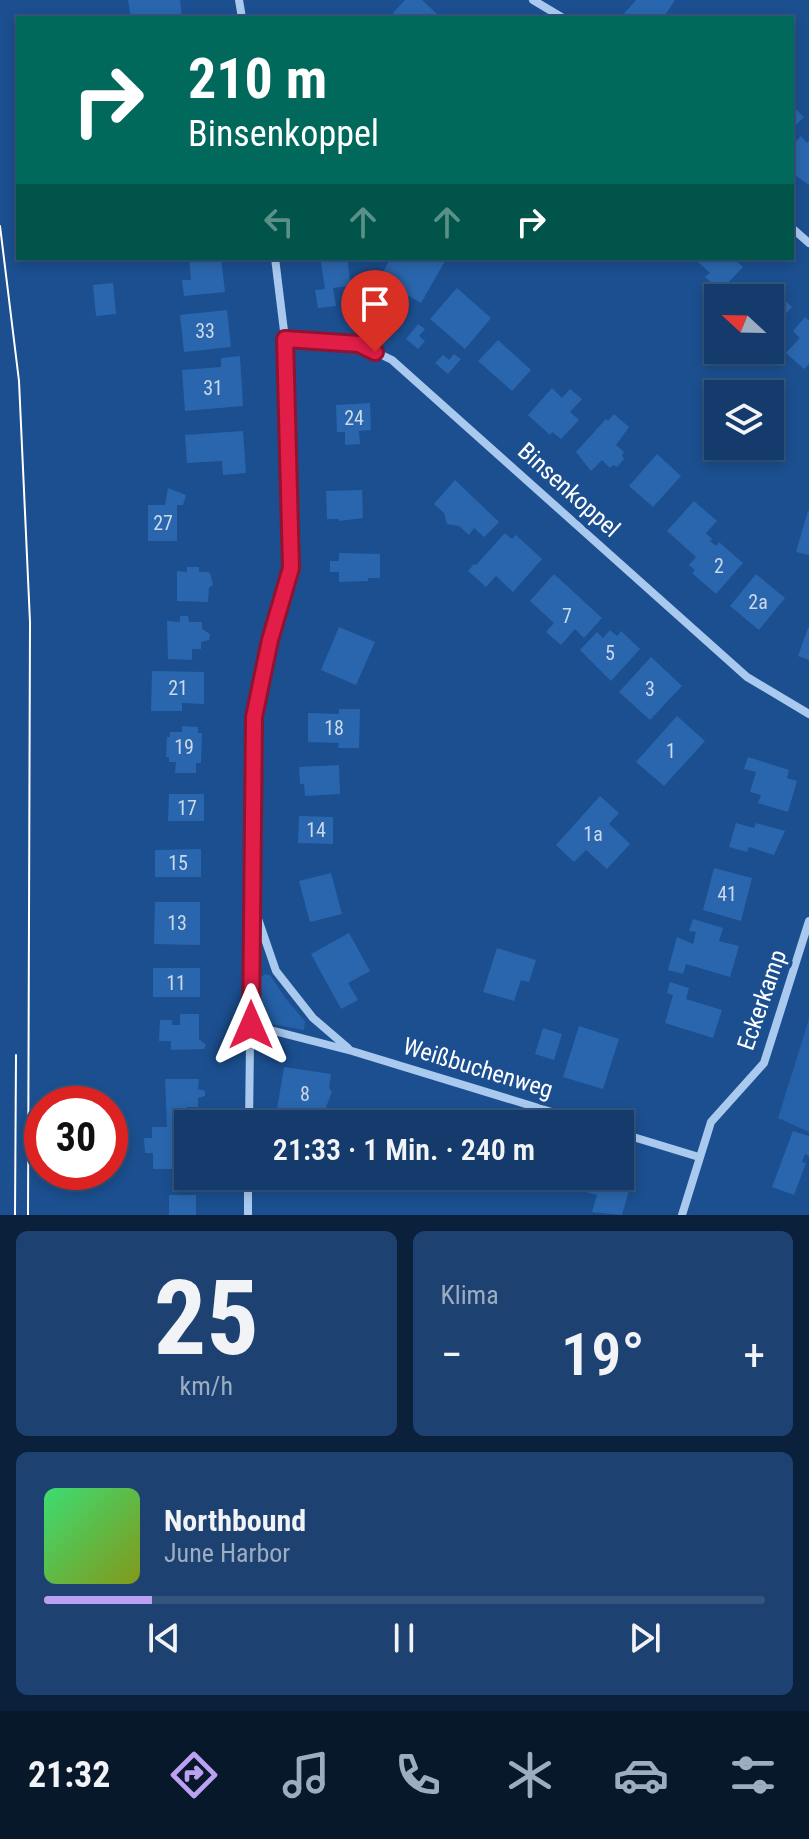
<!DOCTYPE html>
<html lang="de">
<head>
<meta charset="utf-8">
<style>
	body { margin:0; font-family:"Roboto Condensed",sans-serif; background:#1d4271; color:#f1f3f6; height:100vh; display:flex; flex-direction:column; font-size:30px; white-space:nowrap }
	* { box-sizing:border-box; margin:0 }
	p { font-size:26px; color:#9dadc1 }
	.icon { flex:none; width:44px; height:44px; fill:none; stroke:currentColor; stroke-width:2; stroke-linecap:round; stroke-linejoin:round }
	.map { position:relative; height:1215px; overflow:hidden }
	.details { display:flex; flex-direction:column; gap:16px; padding:16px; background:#0b203b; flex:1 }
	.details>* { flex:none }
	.banner { position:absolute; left:16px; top:16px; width:778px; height:244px; border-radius:0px; box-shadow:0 4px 12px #0003,0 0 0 2px #33557e; background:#00695c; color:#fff; overflow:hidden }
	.needle { width:52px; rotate:292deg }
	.controls { position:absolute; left:704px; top:284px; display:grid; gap:16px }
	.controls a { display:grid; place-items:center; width:80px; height:80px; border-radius:0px; background:#143b6b; box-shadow:0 4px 12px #0003,0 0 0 2px #33557e; font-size:40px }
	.speed { position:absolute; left:24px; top:1086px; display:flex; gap:16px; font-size:40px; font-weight:700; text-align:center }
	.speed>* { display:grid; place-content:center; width:104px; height:104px; border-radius:50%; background:#143b6b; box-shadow:0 4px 12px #0003,0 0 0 2px #33557e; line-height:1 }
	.speed .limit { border:12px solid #d22; background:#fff; color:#111 }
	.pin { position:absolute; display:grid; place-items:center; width:68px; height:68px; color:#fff; margin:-82px -34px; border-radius:50% 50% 50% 0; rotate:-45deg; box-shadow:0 0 8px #0007 }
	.pin .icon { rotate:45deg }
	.me { position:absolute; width:88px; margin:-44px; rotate:0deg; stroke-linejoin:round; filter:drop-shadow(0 0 6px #0008) }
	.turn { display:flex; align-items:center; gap:28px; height:168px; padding:0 40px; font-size:36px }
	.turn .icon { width:104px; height:104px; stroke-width:2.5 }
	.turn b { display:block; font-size:56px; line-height:68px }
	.lanes { display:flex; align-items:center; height:76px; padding:0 40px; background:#0003; justify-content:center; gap:40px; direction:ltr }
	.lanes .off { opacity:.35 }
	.big { font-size:60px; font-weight:600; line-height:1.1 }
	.details .tile { flex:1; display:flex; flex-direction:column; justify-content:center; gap:12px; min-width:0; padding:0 28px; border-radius:12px; background:#1d4271 }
	.details .dial { align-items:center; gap:0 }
	.dial b { font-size:104px; line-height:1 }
	.song { display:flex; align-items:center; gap:24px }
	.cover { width:96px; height:96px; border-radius:12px; background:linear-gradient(135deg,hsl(140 70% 55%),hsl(70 70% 35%)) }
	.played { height:8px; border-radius:4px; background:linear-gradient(90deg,#bca0f2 15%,#33557e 15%) }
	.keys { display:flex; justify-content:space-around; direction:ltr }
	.heat { display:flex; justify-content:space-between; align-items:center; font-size:44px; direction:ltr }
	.details .tiles { flex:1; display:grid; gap:16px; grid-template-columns:1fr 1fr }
	.tile:last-child { grid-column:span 2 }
	.trip { position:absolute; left:174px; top:1110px; width:460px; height:80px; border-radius:0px; background:#143b6b; box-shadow:0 4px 12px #0003,0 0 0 2px #33557e; font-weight:600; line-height:80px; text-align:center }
	.tab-bar { display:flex; height:128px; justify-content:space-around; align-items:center; background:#08182b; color:#9dadc1 }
	.tab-bar .icon { width:56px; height:56px }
	.tab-bar .current { color:#bca0f2 }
	.tab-bar b { font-size:36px; color:#f1f3f6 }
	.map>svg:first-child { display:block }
</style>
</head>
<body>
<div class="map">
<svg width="809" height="1215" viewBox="0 0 809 1215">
	<rect width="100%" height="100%" fill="#1b4f8f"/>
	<g fill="#2461a8">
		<path d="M 265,974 L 270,975 L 286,999 L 305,1021 L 304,1030 L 260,1022 L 261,977 Z"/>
		<path d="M 809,1019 L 809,1132 L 778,1118 Z"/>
	</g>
	<g fill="#2a66ad">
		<path d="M 128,0 L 180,0 L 182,18 L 131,18 Z"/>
		<path d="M 405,0 L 422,0 L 438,15 L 435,18 L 394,18 L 396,16 L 393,13 Z"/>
		<path d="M 636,0 L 675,0 L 663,18 L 659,14 L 655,18 L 626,18 L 623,15 Z"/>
		<path d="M 792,106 L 804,117 L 792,129 Z"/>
		<path d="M 801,136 L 807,143 L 809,141 L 809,185 L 792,173 L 792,146 Z"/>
		<path d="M 189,258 L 221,258 L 225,292 L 184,296 L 182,280 L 191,280 Z"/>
		<path d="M 347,258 L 351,286 L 333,288 L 336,306 L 318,308 L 315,290 L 325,289 L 321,262 Z"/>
		<path d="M 391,258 L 440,258 L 445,261 L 421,303 L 379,279 Z"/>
		<path d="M 694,258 L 733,258 L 743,267 L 720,291 L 705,277 L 710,273 Z"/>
		<path d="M 752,282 L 768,298 L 737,298 Z"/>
		<path d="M 113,283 L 116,314 L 96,316 L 93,285 Z"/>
		<path d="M 457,288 L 491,318 L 465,349 L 430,319 Z"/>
		<path d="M 776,292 L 792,307 L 770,331 L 770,299 Z"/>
		<path d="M 227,310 L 231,347 L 184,352 L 180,315 Z"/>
		<path d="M 805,317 L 809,321 L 809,364 L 804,369 L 786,353 L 800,338 L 793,331 Z"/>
		<path d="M 418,324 L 425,329 L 419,336 L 425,341 L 418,349 L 406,339 Z"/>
		<path d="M 498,340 L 531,370 L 512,391 L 478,361 Z"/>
		<path d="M 454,354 L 461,359 L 448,374 L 435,363 L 443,355 L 449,360 Z"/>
		<path d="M 240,356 L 243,406 L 185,411 L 182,370 L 221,367 L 221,358 Z"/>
		<path d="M 552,388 L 562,398 L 570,389 L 582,399 L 570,412 L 579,420 L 561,439 L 552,432 L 550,435 L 528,415 Z"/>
		<path d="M 370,403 L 371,430 L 359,431 L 360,444 L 345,445 L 345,432 L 337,432 L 336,405 Z"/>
		<path d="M 614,414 L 629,427 L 616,445 L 624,452 L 622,455 L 624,459 L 617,467 L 613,465 L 610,468 L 602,460 L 591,471 L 576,452 L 606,419 L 608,421 Z"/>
		<path d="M 243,431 L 246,473 L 223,475 L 222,461 L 187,463 L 185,435 Z"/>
		<path d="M 657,454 L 681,476 L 653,507 L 629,486 Z"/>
		<path d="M 455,480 L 499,522 L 484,537 L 474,528 L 469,535 L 459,526 L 447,524 L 444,513 L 434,504 Z"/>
		<path d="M 168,488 L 186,495 L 183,505 L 177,505 L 177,541 L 148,541 L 148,505 L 165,505 Z"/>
		<path d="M 362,490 L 363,518 L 339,521 L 339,519 L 327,519 L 326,491 Z"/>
		<path d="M 694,501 L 717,521 L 706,533 L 712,539 L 710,541 L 716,546 L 719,542 L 743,563 L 716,594 L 692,573 L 695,570 L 689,565 L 696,557 L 667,531 Z"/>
		<path d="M 808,511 L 809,511 L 809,555 L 796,552 Z"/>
		<path d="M 505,533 L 512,539 L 516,535 L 542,559 L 513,592 L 496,576 L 486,587 L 468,571 L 474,564 L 476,565 Z"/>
		<path d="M 339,553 L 380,554 L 380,578 L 368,578 L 368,581 L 339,582 L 339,572 L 330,572 L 330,561 L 339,561 Z"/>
		<path d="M 187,567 L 199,567 L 199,572 L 209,572 L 211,576 L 213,585 L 209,588 L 208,602 L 177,601 L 177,571 L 187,572 Z"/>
		<path d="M 554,574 L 602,618 L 584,638 L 575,629 L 561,645 L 546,632 L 554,623 L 530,601 Z"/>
		<path d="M 756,574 L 785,598 L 759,630 L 730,606 Z"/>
		<path d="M 180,616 L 188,616 L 189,622 L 202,622 L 202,629 L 210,634 L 209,640 L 201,642 L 201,649 L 192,649 L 192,660 L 168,659 L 167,621 L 180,622 Z"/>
		<path d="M 339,627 L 375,642 L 356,685 L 321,670 Z"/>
		<path d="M 808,628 L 809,628 L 809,660 L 798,656 Z"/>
		<path d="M 610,630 L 617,636 L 621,631 L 640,649 L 611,681 L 580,650 L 597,632 L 603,638 Z"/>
		<path d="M 651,657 L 682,686 L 650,720 L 619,692 Z"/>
		<path d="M 152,671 L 204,672 L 204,704 L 182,703 L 182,711 L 151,711 Z"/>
		<path d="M 339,709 L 360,709 L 359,748 L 338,748 L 339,743 L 308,742 L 308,713 L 339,714 Z"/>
		<path d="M 677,716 L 705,741 L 664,786 L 636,762 Z"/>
		<path d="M 182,726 L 198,727 L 198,733 L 202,733 L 201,763 L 196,763 L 196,773 L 175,773 L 176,762 L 169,762 L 169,757 L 166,757 L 167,737 L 170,737 L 170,732 L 182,732 Z"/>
		<path d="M 748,757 L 789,770 L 787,778 L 797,781 L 788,812 L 758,803 L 761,795 L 750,792 L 756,772 L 744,769 Z"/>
		<path d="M 339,765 L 340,794 L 305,796 L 304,784 L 300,784 L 299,767 Z"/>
		<path d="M 169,794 L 204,794 L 204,821 L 168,821 Z"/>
		<path d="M 600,796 L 619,813 L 609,824 L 630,844 L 607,869 L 586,850 L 574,862 L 556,845 Z"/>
		<path d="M 299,816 L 333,817 L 333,844 L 298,843 Z"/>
		<path d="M 736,823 L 754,828 L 756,823 L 785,831 L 774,855 L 749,847 L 747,852 L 729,847 Z"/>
		<path d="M 201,849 L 201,877 L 155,877 L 155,850 Z"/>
		<path d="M 714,868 L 752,878 L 741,921 L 703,910 Z"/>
		<path d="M 331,873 L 342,914 L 310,922 L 299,881 Z"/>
		<path d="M 155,902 L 200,902 L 200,945 L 154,944 Z"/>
		<path d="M 693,919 L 723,928 L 719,941 L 739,946 L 730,977 L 686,964 L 683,974 L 668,970 L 677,937 L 693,944 L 696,932 L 689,931 Z"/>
		<path d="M 349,933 L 370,971 L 348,983 L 358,1000 L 341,1009 L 311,954 Z"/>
		<path d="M 497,948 L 536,960 L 529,982 L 521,980 L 514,1001 L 483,992 Z"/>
		<rect x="153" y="968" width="47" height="29"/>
		<path d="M 670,982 L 689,988 L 686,999 L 722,1010 L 713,1038 L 665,1023 L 673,995 L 667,993 Z"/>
		<path d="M 180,1014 L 199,1014 L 199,1039 L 206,1045 L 204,1049 L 171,1050 L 171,1041 L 159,1041 L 160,1020 L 172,1020 L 172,1025 L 180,1025 Z"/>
		<path d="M 579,1026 L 619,1039 L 603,1089 L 563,1077 Z"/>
		<path d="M 543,1028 L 562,1034 L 554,1060 L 535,1054 Z"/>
		<path d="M 284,1067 L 331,1074 L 329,1088 L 332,1092 L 326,1107 L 331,1112 L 328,1124 L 299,1124 L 298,1112 L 277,1109 Z"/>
		<path d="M 165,1079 L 199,1079 L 198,1089 L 205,1091 L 205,1096 L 198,1098 L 198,1107 L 187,1107 L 188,1169 L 153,1169 L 153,1153 L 145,1153 L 144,1138 L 152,1138 L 152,1127 L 167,1127 Z"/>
		<path d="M 413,1115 L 444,1123 L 443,1124 L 410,1124 Z"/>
		<path d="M 793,1131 L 809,1136 L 809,1156 L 805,1154 L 802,1162 L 806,1163 L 794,1195 L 772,1187 Z"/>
		<path d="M 288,1176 L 324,1176 L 324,1189 L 288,1188 Z"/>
		<path d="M 591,1176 L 608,1176 L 606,1183 L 629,1190 L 622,1215 L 592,1212 L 597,1195 L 586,1192 Z"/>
		<rect x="169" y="1195" width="27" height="20"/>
	</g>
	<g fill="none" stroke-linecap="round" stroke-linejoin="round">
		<g stroke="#a9c9ee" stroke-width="8">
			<path d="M 239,0 L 242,18"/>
			<path d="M 533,0 L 563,18"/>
			<path d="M 792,228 L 809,243"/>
			<path d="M 285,339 L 359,344 L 392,360 L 747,677 L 809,714"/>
			<path d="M 255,910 L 276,971 L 313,1018 L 348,1048"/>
			<path d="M 251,1025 L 352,1051 L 591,1124"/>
			<path d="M 249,1124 L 254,717 L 270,640 L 291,568 L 285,339 L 275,258"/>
			<path d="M 620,1133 L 699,1157"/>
			<path d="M 248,1215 L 248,1176"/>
			<path d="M 682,1215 L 711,1122 L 764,1063 L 809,921"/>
		</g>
		<g stroke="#fff" stroke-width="2">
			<path d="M 0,226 L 19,381 L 30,622 L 28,1215"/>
			<path d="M 15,1215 L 16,1055"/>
		</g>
	</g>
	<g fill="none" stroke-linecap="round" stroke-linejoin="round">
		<defs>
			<path id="route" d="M 251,1025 L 254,717 L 270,640 L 291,568 L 285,339 L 359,344 L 375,352"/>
		</defs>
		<use href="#route" stroke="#92132f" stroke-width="20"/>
		<use href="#route" stroke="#e11d48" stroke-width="14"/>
	</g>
	<g text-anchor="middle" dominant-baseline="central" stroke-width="8" stroke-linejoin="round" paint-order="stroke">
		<g font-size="20" fill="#cad9ea">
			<text x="205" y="331">33</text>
			<text x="213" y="388">31</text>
			<text x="354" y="418">24</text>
			<text x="163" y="523">27</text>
			<text x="719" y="566">2</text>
			<text x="758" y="602">2a</text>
			<text x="567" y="616">7</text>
			<text x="610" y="653">5</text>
			<text x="178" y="688">21</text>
			<text x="650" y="689">3</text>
			<text x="334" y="728">18</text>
			<text x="184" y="747">19</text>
			<text x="671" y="751">1</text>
			<text x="187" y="808">17</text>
			<text x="316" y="830">14</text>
			<text x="593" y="834">1a</text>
			<text x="178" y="863">15</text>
			<text x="727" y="894">41</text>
			<text x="177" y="923">13</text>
			<text x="176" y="983">11</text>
			<text x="305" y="1094">8</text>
		</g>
		<g font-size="24" fill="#fff" stroke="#1b4f8f">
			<text transform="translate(569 490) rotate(42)">Binsenkoppel</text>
			<text transform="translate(762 1000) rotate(-71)">Eckerkamp</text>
			<text transform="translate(478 1068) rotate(17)">Weißbuchenweg</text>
		</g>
	</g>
</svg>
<div class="controls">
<a><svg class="needle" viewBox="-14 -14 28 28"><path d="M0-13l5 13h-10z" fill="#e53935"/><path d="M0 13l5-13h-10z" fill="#9dadc1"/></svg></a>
<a><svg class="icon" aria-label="layers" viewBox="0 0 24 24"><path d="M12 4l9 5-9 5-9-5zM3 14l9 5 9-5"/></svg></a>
</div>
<div class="speed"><div class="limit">30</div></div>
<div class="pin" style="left:375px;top:352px;background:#d93025"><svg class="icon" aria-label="arrive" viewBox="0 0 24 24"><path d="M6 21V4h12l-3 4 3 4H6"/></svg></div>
<svg class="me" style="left:251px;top:1025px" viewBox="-20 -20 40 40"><path d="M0-17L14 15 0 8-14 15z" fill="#e11d48" stroke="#fff" stroke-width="4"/></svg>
<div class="trip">21:33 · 1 Min. · 240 m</div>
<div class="banner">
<div class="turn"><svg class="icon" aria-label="right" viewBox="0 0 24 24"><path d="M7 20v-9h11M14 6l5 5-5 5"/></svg><div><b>210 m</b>Binsenkoppel</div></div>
<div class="lanes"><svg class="icon off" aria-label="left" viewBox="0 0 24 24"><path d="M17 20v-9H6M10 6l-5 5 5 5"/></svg><svg class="icon off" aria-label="ahead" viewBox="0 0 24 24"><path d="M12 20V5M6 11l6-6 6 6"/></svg><svg class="icon off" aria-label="ahead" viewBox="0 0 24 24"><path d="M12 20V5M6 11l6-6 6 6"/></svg><svg class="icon" aria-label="right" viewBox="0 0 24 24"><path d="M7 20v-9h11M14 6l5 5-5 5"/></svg></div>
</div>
</div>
<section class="details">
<div class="tiles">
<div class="tile dial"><b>25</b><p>km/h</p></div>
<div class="tile"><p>Klima</p>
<div class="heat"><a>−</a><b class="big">19°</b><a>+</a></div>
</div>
<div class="tile">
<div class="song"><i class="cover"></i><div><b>Northbound</b><p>June Harbor</p></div></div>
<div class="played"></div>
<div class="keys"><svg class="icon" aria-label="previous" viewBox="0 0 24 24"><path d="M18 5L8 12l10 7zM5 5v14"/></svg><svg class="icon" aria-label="pause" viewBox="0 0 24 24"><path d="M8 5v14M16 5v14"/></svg><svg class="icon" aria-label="next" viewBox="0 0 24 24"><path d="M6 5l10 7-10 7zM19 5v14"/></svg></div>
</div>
</div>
</section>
<nav class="tab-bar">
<b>21:32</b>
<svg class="icon current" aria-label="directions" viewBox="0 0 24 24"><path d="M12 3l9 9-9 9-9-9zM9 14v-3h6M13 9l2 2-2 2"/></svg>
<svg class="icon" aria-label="music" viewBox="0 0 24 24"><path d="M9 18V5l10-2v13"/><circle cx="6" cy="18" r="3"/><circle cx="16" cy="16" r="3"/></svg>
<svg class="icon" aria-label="phone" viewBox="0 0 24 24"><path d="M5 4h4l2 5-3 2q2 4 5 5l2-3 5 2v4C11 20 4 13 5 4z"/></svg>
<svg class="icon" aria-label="climate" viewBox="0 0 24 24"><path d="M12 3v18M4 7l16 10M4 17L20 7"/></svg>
<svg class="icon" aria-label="car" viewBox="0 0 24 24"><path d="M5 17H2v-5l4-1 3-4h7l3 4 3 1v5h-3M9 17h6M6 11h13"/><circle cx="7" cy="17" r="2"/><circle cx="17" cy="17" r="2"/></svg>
<svg class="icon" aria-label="filters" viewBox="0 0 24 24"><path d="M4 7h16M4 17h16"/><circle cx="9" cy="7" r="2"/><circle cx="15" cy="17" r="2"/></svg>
</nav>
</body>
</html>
